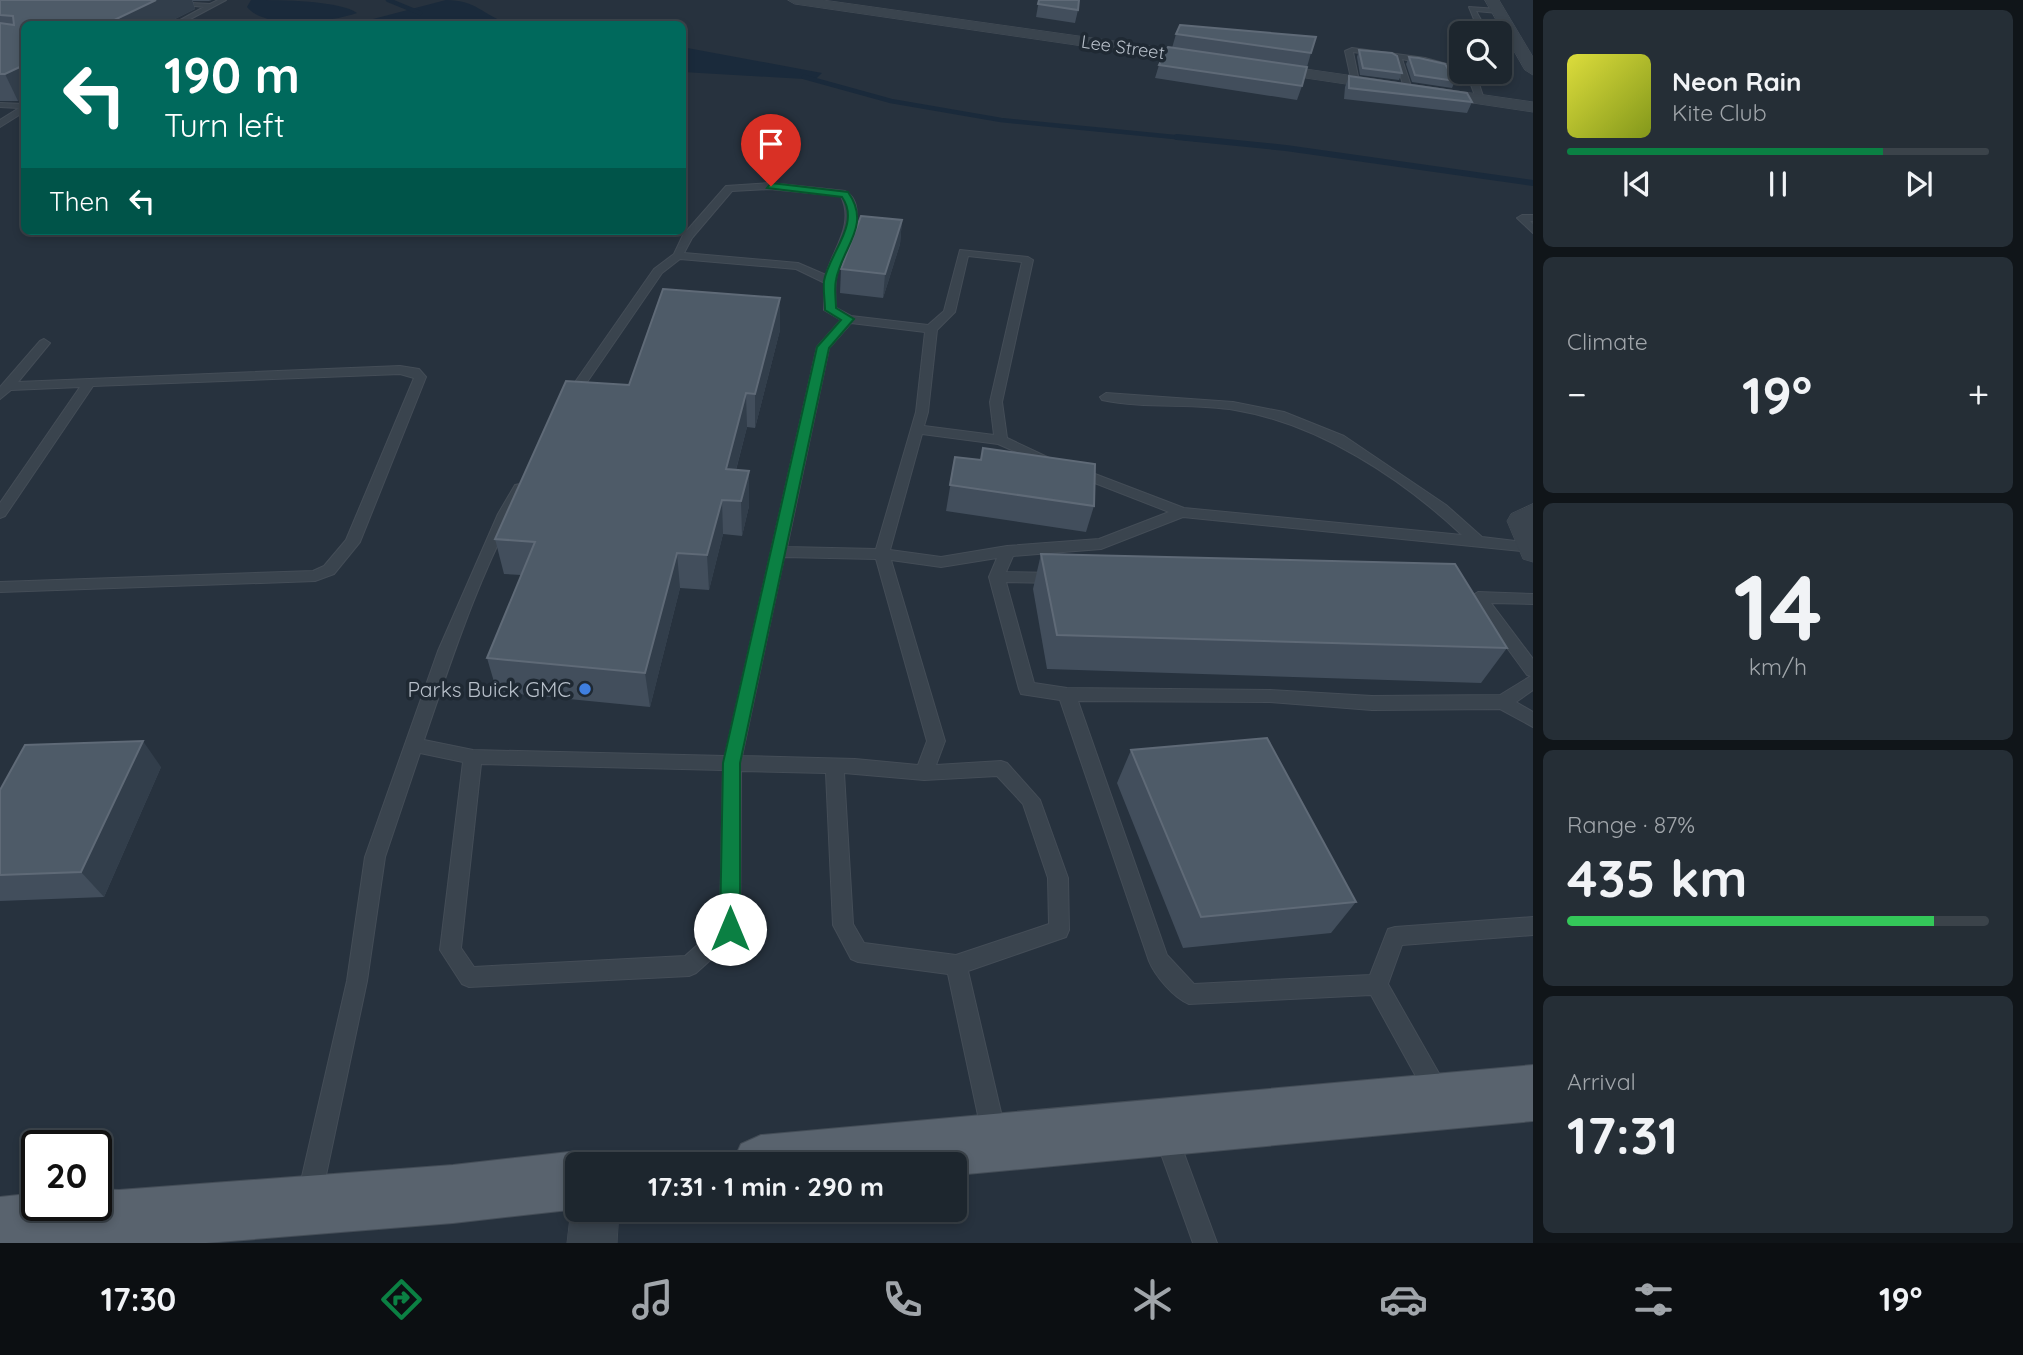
<!DOCTYPE html>
<html lang="en">
<head>
<meta charset="utf-8">
<style>
	body { margin:0; font-family:Quicksand,sans-serif; background:#252e36; color:#f1f3f6; height:100vh; display:flex; flex-direction:column; font-size:26px; white-space:nowrap }
	* { box-sizing:border-box; margin:0 }
	p { font-size:23px; color:#a0a5aa }
	.icon { flex:none; width:38px; height:38px; fill:none; stroke:currentColor; stroke-width:2; stroke-linecap:round; stroke-linejoin:round }
	.map { position:relative; flex:1; overflow:hidden }
	.sheet { display:flex; flex-direction:column; gap:10px; padding:10px; background:#101519; width:490px }
	.sheet>* { flex:none }
	.hud { position:absolute; left:21px; top:21px; width:665px; height:214px; border-radius:10px; box-shadow:0 4px 10px #0003,0 0 0 2px #3b434a; background:#00695c; color:#fff; overflow:hidden }
	.fabs { position:absolute; left:1449px; top:21px; display:grid; gap:14px }
	.fabs a { display:grid; place-items:center; width:63px; height:63px; border-radius:10px; background:#1d262e; box-shadow:0 4px 10px #0003,0 0 0 2px #3b434a; font-size:35px }
	.speed { position:absolute; left:21px; top:1130px; display:flex; gap:14px; font-size:35px; font-weight:700; text-align:center }
	.speed>* { display:grid; place-content:center; width:91px; height:91px; border-radius:50%; background:#1d262e; box-shadow:0 4px 10px #0003,0 0 0 2px #3b434a; line-height:1 }
	.speed .limit { border:4px solid #111; border-radius:10px; background:#fff; color:#111 }
	.pin { position:absolute; display:grid; place-items:center; width:60px; height:60px; color:#fff; margin:-72px -30px; border-radius:50% 50% 50% 0; rotate:-45deg; box-shadow:0 0 7px #0007 }
	.pin .icon { rotate:45deg }
	.me { position:absolute; width:77px; margin:-38px; rotate:0deg; stroke-linejoin:round; filter:drop-shadow(0 0 5px #0008) }
	.turn { display:flex; align-items:center; gap:24px; height:147px; padding:0 28px; font-size:32px }
	.turn .icon { width:91px; height:91px; stroke-width:2.5 }
	.turn b { display:block; font-size:49px; line-height:60px }
	.then { display:flex; align-items:center; height:66px; padding:0 28px; background:#0003; gap:14px; font-size:26px }
	.big { font-size:52px; font-weight:700; line-height:1.1 }
	.sheet .tile { flex:1; display:flex; flex-direction:column; justify-content:center; gap:10px; min-width:0; padding:0 24px; border-radius:10px; background:#252e36 }
	.sheet .dial { align-items:center; gap:0 }
	.dial b { font-size:91px; line-height:1 }
	.song { display:flex; align-items:center; gap:21px }
	.cover { width:84px; height:84px; border-radius:10px; background:linear-gradient(135deg,hsl(60 70% 55%),hsl(70 70% 35%)) }
	.played { height:7px; border-radius:4px; background:linear-gradient(90deg,#0b8043 75%,#3b434a 75%) }
	.keys { display:flex; justify-content:space-around; direction:ltr }
	.heat { display:flex; justify-content:space-between; align-items:center; font-size:38px; direction:ltr }
	.charge { height:10px; border-radius:5px; background:linear-gradient(90deg,#34c759 87%,#3b434a 0) }
	.trip { position:absolute; left:565px; top:1152px; width:402px; height:70px; border-radius:10px; background:#1d262e; box-shadow:0 4px 10px #0003,0 0 0 2px #3b434a; font-weight:700; line-height:70px; text-align:center }
	.menu { display:flex; height:112px; justify-content:space-around; align-items:center; background:#0c0f12; color:#a0a5aa }
	.menu .icon { width:49px; height:49px }
	.menu .on { color:#0b8043 }
	.menu b { font-size:32px; color:#f1f3f6 }
	main { display:flex; flex:1; min-height:0 }
	.map>svg:first-child { display:block }
</style>
</head>
<body>
<main>
<div class="map">
<svg width="1533" height="1243" viewBox="0 0 1533 1243">
	<rect width="100%" height="100%" fill="#27323e"/>
	<g fill="#1a2a3b">
		<path d="M 251,0 C 276,0 339,0 357,13 C 332,22 265,30 247,7 Z"/>
		<path d="M 446,0 C 477,0 482,15 510,24 L 354,24 Z"/>
		<path d="M 682,47 L 822,73 L 817,78 L 804,79 L 683,72 Z"/>
	</g>
	<g fill="none" stroke-linecap="round" stroke-linejoin="round">
		<g stroke="#1a2a3b" stroke-width="4.5">
			<path d="M 388,0 L 420,13"/>
			<path d="M 804,77 L 891,101 L 1001,120 L 1195,139"/>
		</g>
		<path stroke="#1a2a3b" stroke-width="6" d="M 1177,137 L 1286,148 L 1533,183"/>
		<defs>
			<g id="service">
				<path d="M 139,0 L 210,4 L 218,0 L 226,0 L 181,24 L 173,24 L 204,7 Z"/>
				<path d="M 1469,7 L 1498,9 L 1501,11 L 1498,13 L 1476,11 L 1486,29 L 1482,31 L 1478,29 Z"/>
				<path d="M 1352,48 L 1425,58 L 1461,68 L 1461,72 L 1468,72 L 1479,84 L 1484,99 L 1477,101 L 1471,85 L 1460,72 L 1402,59 L 1412,89 L 1405,91 L 1395,58 L 1353,52 L 1359,81 L 1352,83 L 1345,51 Z"/>
				<path d="M 0,103 L 24,104 L 24,112 L 0,127 L 0,120 L 19,108 L 0,107 Z"/>
				<path d="M 770,183 L 845,191 C 873,207 842,253 837,274 C 834,286 835,297 836,308 L 851,316 L 928,325 L 944,311 L 960,250 L 1028,257 L 1033,260 L 1002,402 L 1007,438 L 1060,463 L 1053,467 L 1048,466 L 998,444 L 922,434 L 890,550 L 941,557 L 1007,546 L 1099,539 L 1169,512 L 1069,473 L 1067,470 L 1069,467 L 1074,466 L 1184,508 L 1462,535 C 1401,478 1319,424 1235,410 C 1191,403 1145,409 1102,400 L 1100,397 L 1106,393 L 1233,402 L 1284,412 L 1344,436 L 1446,505 L 1482,537 L 1533,543 L 1531,552 L 1183,517 L 1101,549 L 1013,556 L 1006,572 L 1057,573 L 1065,578 L 1057,583 L 1006,582 L 1034,683 L 1067,688 L 1270,690 L 1372,696 L 1500,695 L 1531,676 L 1527,675 L 1470,597 L 1478,592 L 1533,594 L 1533,604 L 1491,603 L 1533,659 L 1533,690 L 1516,702 L 1533,712 L 1533,727 L 1500,709 L 1372,710 L 1270,702 L 1078,701 L 1167,955 L 1194,984 L 1370,975 L 1388,929 L 1395,927 L 1533,917 L 1533,935 L 1402,945 L 1388,984 L 1445,1084 L 1448,1092 L 1445,1100 L 1437,1103 L 1429,1100 L 1371,995 L 1189,1004 C 1174,998 1155,976 1149,961 L 1060,700 L 1021,694 L 1019,689 L 989,577 L 997,558 L 941,567 L 891,560 L 945,741 L 936,765 L 1001,761 L 1007,763 L 1040,800 L 1068,878 L 1069,930 L 1066,937 L 968,971 L 1006,1134 L 1002,1142 L 994,1146 L 986,1142 L 982,1134 L 948,974 L 858,962 L 851,959 L 833,925 L 826,773 L 741,771 L 740,929 L 737,936 L 696,973 L 689,976 L 469,987 L 462,984 L 440,950 L 463,762 L 420,753 L 385,857 L 367,981 L 322,1194 L 319,1203 L 310,1206 L 301,1203 L 298,1194 L 347,981 L 365,857 L 438,651 L 498,514 L 515,485 L 520,484 L 527,488 C 482,566 453,655 424,740 L 473,750 L 725,756 L 817,347 L 841,320 L 824,310 L 825,283 L 796,269 L 680,259 L 662,273 L 574,401 L 566,401 L 564,398 L 654,269 L 674,254 L 683,235 L 726,186 ZM 770,189 L 841,196 C 855,225 833,248 826,275 L 798,263 L 684,253 L 692,238 L 732,191 ZM 968,256 L 1022,262 L 990,402 L 994,435 L 924,426 L 928,412 L 937,330 L 955,312 ZM 851,323 L 925,332 L 916,412 L 876,549 L 787,547 L 829,348 ZM 784,557 L 876,559 L 927,741 L 918,765 L 855,759 L 742,756 ZM 481,764 L 723,770 L 720,925 L 685,956 L 474,967 L 461,948 ZM 844,773 L 924,780 L 997,776 L 1023,804 L 1048,878 L 1049,924 L 956,955 L 864,943 L 853,924 Z"/>
				<path d="M 1522,215 L 1533,215 L 1533,221 L 1530,221 L 1533,224 L 1533,233 L 1517,218 Z"/>
				<path d="M 44,339 L 50,343 L 18,382 L 400,366 L 419,369 L 426,377 L 360,542 L 334,574 L 315,581 L 0,592 L 0,582 L 313,571 L 324,566 L 346,540 L 414,378 L 400,374 L 93,386 L 5,516 L 0,518 L 0,503 L 80,387 L 11,390 L 0,399 L 0,387 L 40,341 Z"/>
				<path d="M 1167,1125 L 1175,1129 L 1217,1243 L 1193,1243 L 1155,1137 L 1159,1129 Z"/>
			</g>
			<g id="minor">
				<path d="M 788,0 L 823,0 L 1206,54 L 1214,59 L 1206,64 L 795,4 Z"/>
				<path d="M 1485,0 L 1499,0 L 1533,57 L 1533,75 L 1525,70 Z"/>
				<path d="M 1264,63 L 1533,102 L 1533,112 L 1259,71 L 1259,65 Z"/>
				<path d="M 1533,504 L 1533,562 L 1523,559 L 1507,521 L 1511,514 Z"/>
				<path d="M 578,1193 L 578,1209 L 619,1209 L 617,1243 L 567,1243 L 571,1209 Z"/>
			</g>
			<g id="primary">
				<path d="M 1533,1065 L 1533,1121 L 956,1175 L 956,1164 L 732,1164 L 741,1144 L 761,1135 Z"/>
				<path d="M 578,1151 L 599,1159 L 600,1164 L 578,1164 L 578,1209 L 453,1223 L 206,1243 L 0,1243 L 0,1197 L 37,1193 L 37,1206 L 96,1206 L 96,1189 L 119,1190 L 453,1165 Z"/>
			</g>
		</defs>
		<use href="#service" stroke="#444d57" stroke-width="2"/>
		<use href="#minor" stroke="#444d57" stroke-width="1"/>
		<use href="#primary" stroke="#444d57" stroke-width="2"/>
		<use href="#service" fill="#3a444e" fill-rule="evenodd"/>
		<use href="#minor" fill="#3a444e" fill-rule="evenodd"/>
		<use href="#primary" fill="#59636e" fill-rule="evenodd"/>
	</g>
	<g fill="#424e5c">
		<path d="M 0,0 L 212,0 L 209,1 L 193,1 L 195,9 L 165,24 L 24,24 L 18,101 L 0,101 Z"/>
		<path d="M 1039,0 L 1078,10 L 1075,23 L 1036,17 Z"/>
		<path d="M 1176,34 L 1311,53 L 1307,67 L 1172,48 Z"/>
		<path d="M 1359,50 L 1402,73 L 1399,80 L 1360,75 L 1357,57 Z"/>
		<path d="M 1409,57 L 1455,81 L 1452,88 L 1412,82 L 1406,64 Z"/>
		<path d="M 1159,65 L 1302,86 L 1297,100 L 1155,78 Z"/>
		<path d="M 1349,76 L 1472,102 L 1467,113 L 1344,99 L 1345,87 Z"/>
		<path d="M 902,220 L 900,244 L 883,298 L 840,293 L 841,269 Z"/>
		<path d="M 780,298 L 780,330 L 755,428 L 747,427 L 736,470 L 749,471 L 749,506 L 742,536 L 723,534 L 709,590 L 680,588 L 650,707 L 497,692 L 487,658 L 521,575 L 504,574 L 495,539 L 629,385 Z"/>
		<path d="M 955,457 L 1094,506 L 1086,532 L 946,511 Z"/>
		<path d="M 1041,554 L 1507,648 L 1481,683 L 1047,669 L 1033,589 Z"/>
		<path d="M 1131,750 L 1356,902 L 1331,933 L 1183,948 L 1117,783 Z"/>
		<path d="M 161,767 L 104,897 L 0,901 L 0,790 Z"/>
	</g>
	<g fill="#323e4b">
		<path d="M 156,0 L 192,0 L 195,9 L 165,24 L 106,24 Z"/>
		<path d="M 24,65 L 24,98 L 18,101 L 5,74 Z"/>
		<path d="M 902,220 L 900,244 L 883,298 L 885,274 Z"/>
		<path d="M 780,298 L 780,330 L 755,428 L 755,394 Z"/>
		<path d="M 746,393 L 747,427 L 728,500 L 726,469 Z"/>
		<path d="M 749,471 L 749,506 L 742,536 L 741,501 Z"/>
		<path d="M 722,500 L 723,534 L 709,590 L 707,555 Z"/>
		<path d="M 677,553 L 680,588 L 650,707 L 645,673 Z"/>
		<path d="M 143,741 L 161,767 L 104,897 L 81,872 Z"/>
	</g>
	<g fill="#4e5b68" stroke="#5f6a77" stroke-width="2">
		<path d="M 0,0 L 156,0 L 106,24 L 24,24 L 24,65 L 5,74 L 0,74 L 0,23 L 14,25 L 13,16 L 0,15 Z"/>
		<path d="M 1039,0 L 1079,0 L 1078,10 L 1038,4 Z"/>
		<path d="M 1180,25 L 1316,37 L 1311,53 L 1176,34 Z"/>
		<path d="M 1168,47 L 1307,67 L 1302,86 L 1159,65 Z"/>
		<path d="M 1359,50 L 1392,53 L 1397,56 L 1402,73 L 1363,68 Z"/>
		<path d="M 1409,57 L 1419,58 L 1445,64 L 1455,81 L 1415,75 Z"/>
		<path d="M 1349,76 L 1467,93 L 1472,102 L 1349,88 Z"/>
		<path d="M 861,216 L 902,220 L 885,274 L 841,269 Z"/>
		<path d="M 663,289 L 780,298 L 755,394 L 746,393 L 726,469 L 749,471 L 741,501 L 722,500 L 707,555 L 677,553 L 645,673 L 487,658 L 535,542 L 495,539 L 566,381 L 629,385 Z"/>
		<path d="M 983,448 L 1095,464 L 1094,506 L 950,485 L 955,457 L 981,460 Z"/>
		<path d="M 1041,554 L 1455,564 L 1507,648 L 1057,635 Z"/>
		<path d="M 1267,738 L 1356,902 L 1201,917 L 1131,750 Z"/>
		<path d="M 143,741 L 81,872 L 0,875 L 0,790 L 25,745 Z"/>
	</g>
	<path fill="#0b8043" stroke="#07532c" stroke-width="2" d="M 771,183 L 848,192 C 872,226 842,247 836,280 C 834,289 836,300 836,308 L 854,319 L 829,348 L 740,763 L 740,929 L 737,936 L 730,939 L 723,936 L 720,929 L 723,763 L 817,347 L 841,320 L 825,310 C 825,301 823,290 824,281 C 829,253 861,224 842,197 L 767,188 Z"/>
	<circle fill="#3f7fe0" stroke="#1f2933" stroke-width="2.5" cx="585" cy="689" r="7"/>
	<g text-anchor="middle" dominant-baseline="central" stroke-width="7" stroke-linejoin="round" paint-order="stroke">
		<g font-size="18" fill="#b7bfc9" stroke="#1f2933">
			<text transform="translate(1123 47) rotate(8)">Lee Street</text>
		</g>
		<g font-size="21" fill="#b7bfc9" stroke="#1f2933" text-anchor="end">
			<text x="571" y="689">Parks Buick GMC</text>
		</g>
	</g>
</svg>
<div class="fabs">
<a><svg class="icon" aria-label="search" viewBox="0 0 24 24"><circle cx="10" cy="10" r="6"/><path d="M15 15l6 6"/></svg></a>
</div>
<div class="speed"><div class="limit">20</div></div>
<div class="pin" style="left:771px;top:186px;background:#d93025"><svg class="icon" aria-label="arrive" viewBox="0 0 24 24"><path d="M6 21V4h12l-3 4 3 4H6"/></svg></div>
<svg class="me" style="left:730px;top:929px" viewBox="-20 -20 40 40"><circle r="19" fill="#fff"/><path d="M0-13L10 11 0 6-10 11z" fill="#0b8043"/></svg>
<div class="trip">17:31 · 1 min · 290 m</div>
<div class="hud">
<div class="turn"><svg class="icon" aria-label="left" viewBox="0 0 24 24"><path d="M17 20v-9H6M10 6l-5 5 5 5"/></svg><div><b>190 m</b>Turn left</div></div>
<div class="then">Then<svg class="icon" aria-label="left" viewBox="0 0 24 24"><path d="M17 20v-9H6M10 6l-5 5 5 5"/></svg></div>
</div>
</div>
<section class="sheet">
<div class="tile">
<div class="song"><i class="cover"></i><div><b>Neon Rain</b><p>Kite Club</p></div></div>
<div class="played"></div>
<div class="keys"><svg class="icon" aria-label="previous" viewBox="0 0 24 24"><path d="M18 5L8 12l10 7zM5 5v14"/></svg><svg class="icon" aria-label="pause" viewBox="0 0 24 24"><path d="M8 5v14M16 5v14"/></svg><svg class="icon" aria-label="next" viewBox="0 0 24 24"><path d="M6 5l10 7-10 7zM19 5v14"/></svg></div>
</div>
<div class="tile"><p>Climate</p>
<div class="heat"><a>−</a><b class="big">19°</b><a>+</a></div>
</div>
<div class="tile dial"><b>14</b><p>km/h</p></div>
<div class="tile"><p>Range · 87%</p><b class="big">435 km</b><div class="charge"></div></div>
<div class="tile"><p>Arrival</p><b class="big">17:31</b></div>
</section>
</main>
<nav class="menu">
<b>17:30</b>
<svg class="icon on" aria-label="directions" viewBox="0 0 24 24"><path d="M12 3l9 9-9 9-9-9zM9 14v-3h6M13 9l2 2-2 2"/></svg>
<svg class="icon" aria-label="music" viewBox="0 0 24 24"><path d="M9 18V5l10-2v13"/><circle cx="6" cy="18" r="3"/><circle cx="16" cy="16" r="3"/></svg>
<svg class="icon" aria-label="phone" viewBox="0 0 24 24"><path d="M5 4h4l2 5-3 2q2 4 5 5l2-3 5 2v4C11 20 4 13 5 4z"/></svg>
<svg class="icon" aria-label="climate" viewBox="0 0 24 24"><path d="M12 3v18M4 7l16 10M4 17L20 7"/></svg>
<svg class="icon" aria-label="car" viewBox="0 0 24 24"><path d="M5 17H2v-5l4-1 3-4h7l3 4 3 1v5h-3M9 17h6M6 11h13"/><circle cx="7" cy="17" r="2"/><circle cx="17" cy="17" r="2"/></svg>
<svg class="icon" aria-label="filters" viewBox="0 0 24 24"><path d="M4 7h16M4 17h16"/><circle cx="9" cy="7" r="2"/><circle cx="15" cy="17" r="2"/></svg>
<b>19°</b>
</nav>
</body>
</html>
